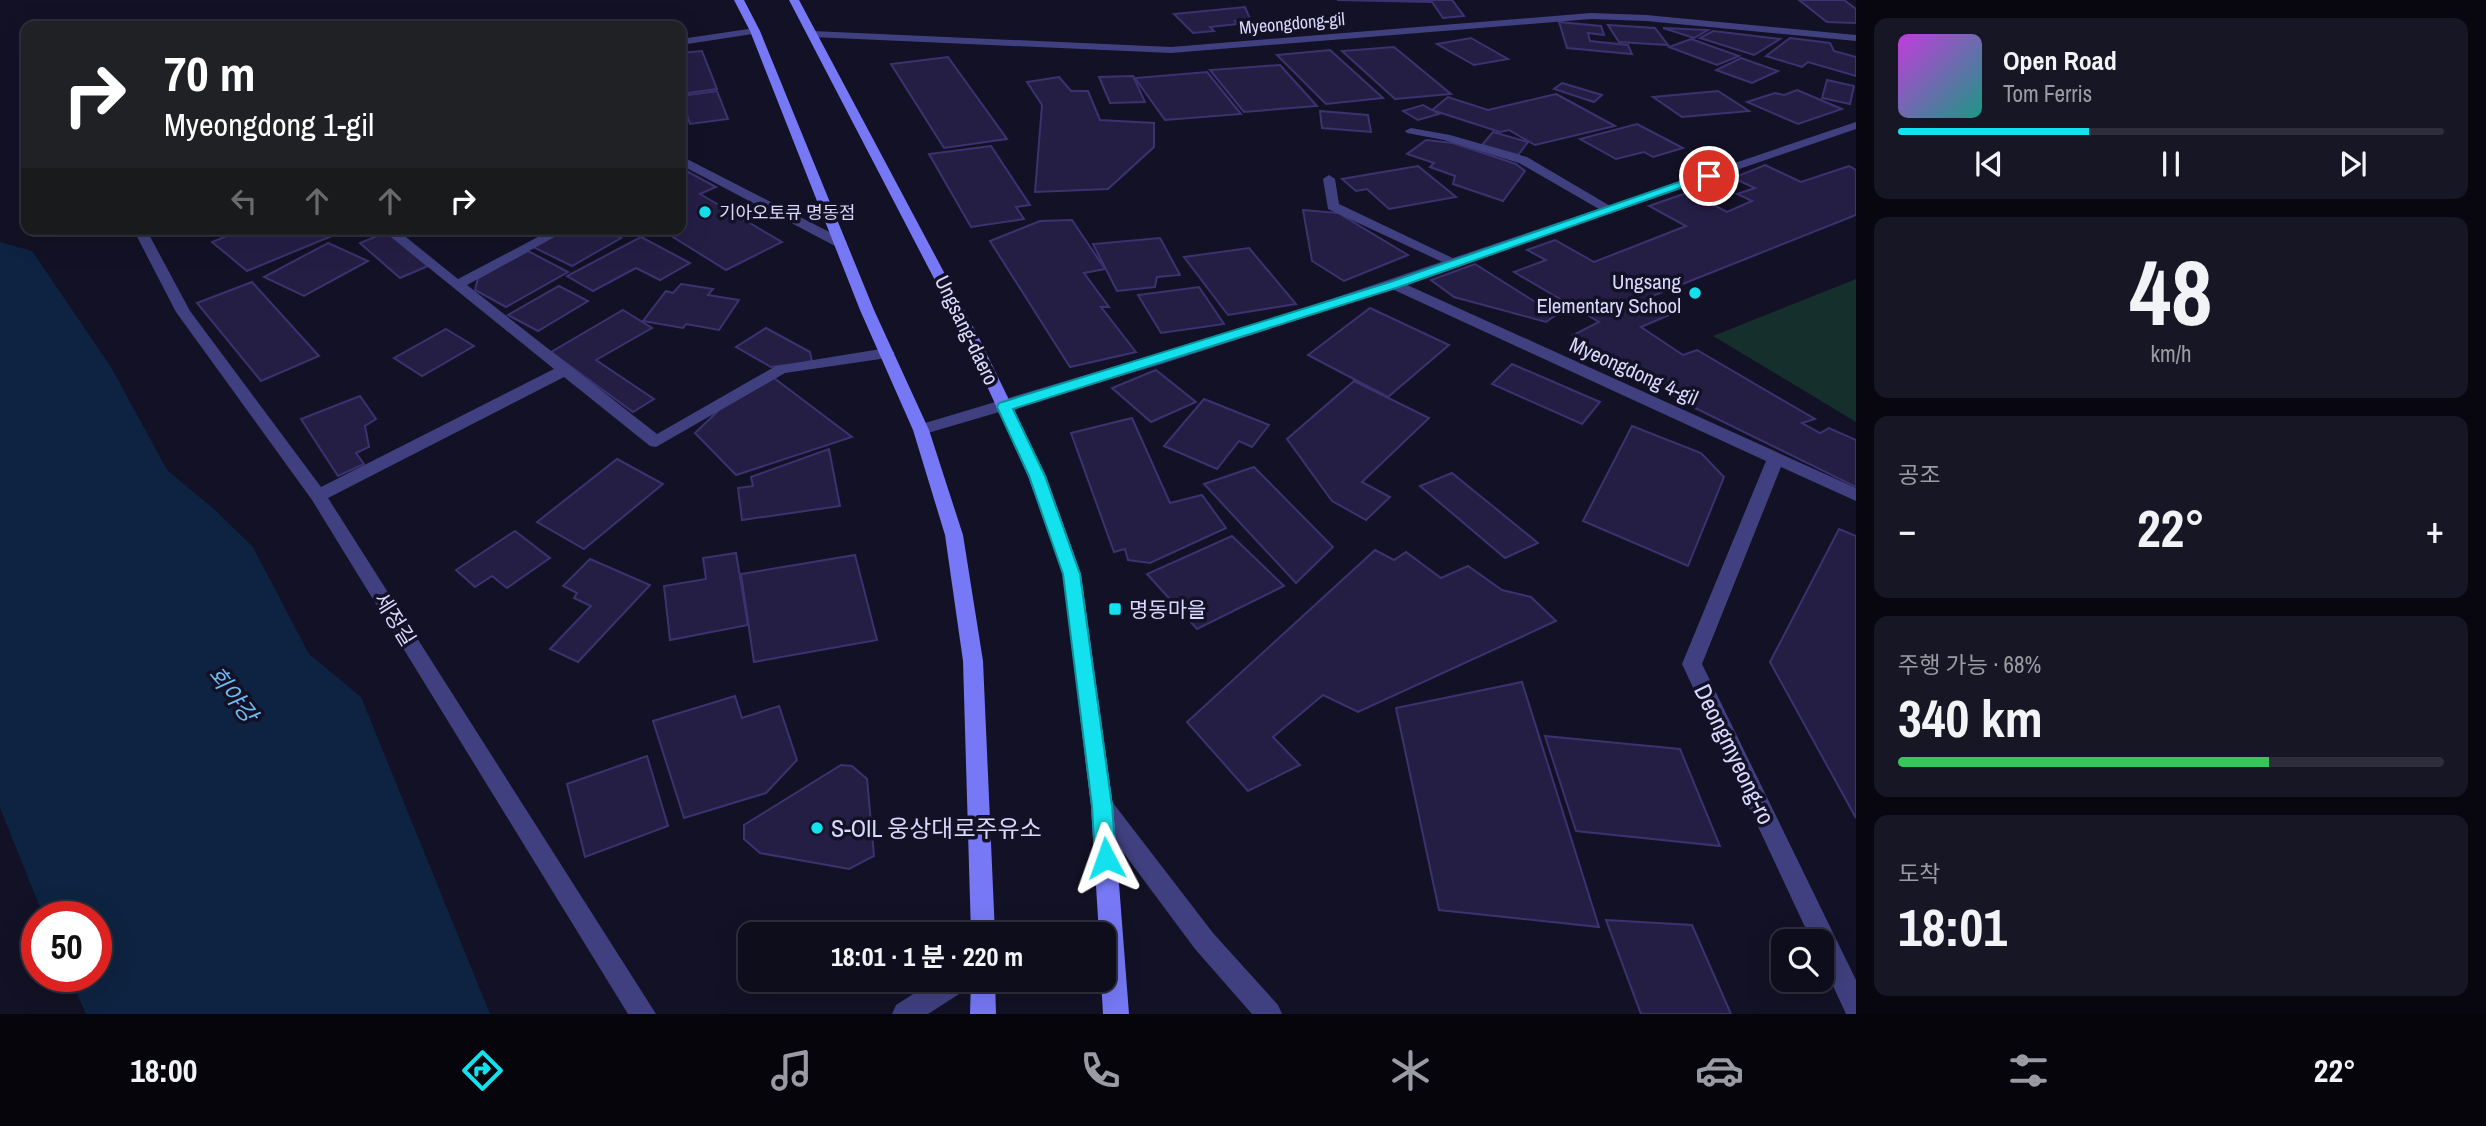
<!DOCTYPE html>
<html lang="ko">
<head>
<meta charset="utf-8">
<style>
	body { margin:0; font-family:"Archivo Narrow","Noto Sans KR",sans-serif; background:#171625; color:#f1f3f6; height:100vh; display:flex; flex-direction:column; font-size:26px; white-space:nowrap }
	* { box-sizing:border-box; margin:0 }
	p { font-size:23px; color:#9b9ca3 }
	.icon { flex:none; width:38px; height:38px; fill:none; stroke:currentColor; stroke-width:2; stroke-linecap:round; stroke-linejoin:round }
	.map { position:relative; flex:1; overflow:hidden }
	.sheet { display:flex; flex-direction:column; gap:18px; padding:18px; background:#08070f; width:630px }
	.sheet>* { flex:none }
	.hud { position:absolute; left:21px; top:21px; width:665px; height:214px; border-radius:14px; box-shadow:0 7px 28px #0002,0 0 0 2px #2e2d3b; background:#202124; color:#fff; overflow:hidden }
	.tools { position:absolute; left:1771px; top:929px; display:grid; gap:14px }
	.tools a { display:grid; place-items:center; width:63px; height:63px; border-radius:14px; background:#0e0d1c; box-shadow:0 7px 28px #0002,0 0 0 2px #2e2d3b; font-size:35px }
	.speed { position:absolute; left:21px; top:901px; display:flex; gap:14px; font-size:35px; font-weight:700; text-align:center }
	.speed>* { display:grid; place-content:center; width:91px; height:91px; border-radius:50%; background:#0e0d1c; box-shadow:0 7px 28px #0002,0 0 0 2px #2e2d3b; line-height:1 }
	.speed .limit { border:10px solid #d22; background:#fff; color:#111 }
	.pin { position:absolute; display:grid; place-items:center; width:60px; height:60px; color:#fff; margin:-30px; border:4px solid #fff; border-radius:50%; box-shadow:0 2px 7px #0007 }
	.me { position:absolute; width:77px; margin:-38px; rotate:356deg; stroke-linejoin:round; filter:drop-shadow(0 0 5px #0008) }
	.turn { display:flex; align-items:center; gap:24px; height:147px; padding:0 28px; font-size:32px }
	.turn .icon { width:91px; height:91px; stroke-width:2.5 }
	.turn b { display:block; font-size:49px; line-height:60px }
	.lanes { display:flex; align-items:center; height:66px; padding:0 28px; background:#0003; justify-content:center; gap:35px; direction:ltr }
	.lanes .off { opacity:.35 }
	.big { font-size:52px; font-weight:700; line-height:1.1 }
	.sheet .widget { flex:1; display:flex; flex-direction:column; justify-content:center; gap:10px; min-width:0; padding:0 24px; border-radius:14px; background:#171625 }
	.sheet .dial { align-items:center; gap:0 }
	.dial b { font-size:91px; line-height:1 }
	.song { display:flex; align-items:center; gap:21px }
	.cover { width:84px; height:84px; border-radius:10px; background:linear-gradient(135deg,hsl(290 70% 55%),hsl(170 70% 35%)) }
	.played { height:7px; border-radius:4px; background:linear-gradient(90deg,#13e1ed 35%,#2e2d3b 35%) }
	.keys { display:flex; justify-content:space-around; direction:ltr }
	.heat { display:flex; justify-content:space-between; align-items:center; font-size:38px; direction:ltr }
	.charge { height:10px; border-radius:5px; background:linear-gradient(90deg,#34c759 68%,#2e2d3b 0) }
	.trip { position:absolute; left:738px; top:922px; width:378px; height:70px; border-radius:14px; background:#0e0d1c; box-shadow:0 7px 28px #0002,0 0 0 2px #2e2d3b; font-weight:700; line-height:70px; text-align:center }
	.menu { display:flex; height:112px; justify-content:space-around; align-items:center; background:#06050b; color:#9b9ca3 }
	.menu .icon { width:49px; height:49px }
	.menu .active { color:#13e1ed }
	.menu b { font-size:32px; color:#f1f3f6 }
	main { display:flex; flex:1; min-height:0 }
	.map>svg:first-child { display:block }
</style>
</head>
<body>
<main>
<div class="map">
<svg width="1856" height="1014" viewBox="0 0 1856 1014">
	<rect width="100%" height="100%" fill="#131125"/>
	<path fill="#142f2c" d="M 1856,279 L 1856,422 L 1713,336 Z"/>
	<path fill="#0e2341" d="M 0,242 L 32,251 L 111,367 L 167,470 L 214,509 L 253,547 L 309,654 L 361,697 L 490,1014 L 86,1014 L 70,977 L 96,976 L 96,917 L 44,917 L 0,808 Z"/>
	<g fill="#241e45" stroke="#3c326f" stroke-width="2">
		<path d="M 1452,0 L 1464,16 L 1443,18 L 1432,2 L 1337,0 Z"/>
		<path d="M 1799,0 L 1844,0 L 1856,9 L 1856,23 L 1827,22 Z"/>
		<path d="M 1245,7 L 1250,19 L 1235,21 L 1238,24 L 1210,27 L 1214,31 L 1193,33 L 1174,14 Z"/>
		<path d="M 1559,22 L 1601,26 L 1604,35 L 1588,33 L 1590,41 L 1628,45 L 1632,54 L 1567,48 Z"/>
		<path d="M 1608,25 L 1655,28 L 1668,45 L 1619,42 Z"/>
		<path d="M 1663,28 L 1708,30 L 1694,38 Z"/>
		<path d="M 1713,31 L 1780,39 L 1754,55 L 1700,38 Z"/>
		<path d="M 1471,38 L 1508,59 L 1474,65 L 1437,44 Z"/>
		<path d="M 1790,38 L 1830,43 L 1834,51 L 1856,57 L 1856,76 L 1808,62 L 1802,67 L 1766,56 Z"/>
		<path d="M 1691,39 L 1739,56 L 1717,65 L 1669,47 Z"/>
		<path d="M 1394,47 L 1451,94 L 1395,99 L 1342,51 Z"/>
		<path d="M 1330,50 L 1383,98 L 1326,104 L 1277,55 Z"/>
		<path d="M 702,51 L 717,89 L 681,94 L 681,53 Z"/>
		<path d="M 948,57 L 1007,139 L 944,148 L 891,64 Z"/>
		<path d="M 1741,58 L 1778,71 L 1752,83 L 1716,70 Z"/>
		<path d="M 1280,65 L 1317,106 L 1244,112 L 1210,70 Z"/>
		<path d="M 1207,72 L 1241,114 L 1165,120 L 1135,78 Z"/>
		<path d="M 1133,76 L 1145,102 L 1110,103 L 1099,77 Z"/>
		<path d="M 1059,77 L 1071,91 L 1088,91 L 1100,120 L 1154,123 L 1154,147 L 1108,189 L 1035,192 L 1042,105 L 1027,82 Z"/>
		<path d="M 1827,80 L 1854,86 L 1850,104 L 1822,98 Z"/>
		<path d="M 1562,83 L 1602,95 L 1594,102 L 1554,89 Z"/>
		<path d="M 1797,90 L 1842,109 L 1798,124 L 1747,102 L 1775,93 L 1784,95 Z"/>
		<path d="M 717,91 L 728,119 L 690,124 L 681,96 Z"/>
		<path d="M 1718,91 L 1749,111 L 1682,117 L 1653,97 Z"/>
		<path d="M 1556,94 L 1615,126 L 1535,145 L 1509,130 L 1500,132 L 1432,110 L 1448,97 L 1488,110 Z"/>
		<path d="M 1423,105 L 1439,114 L 1418,120 L 1403,111 Z"/>
		<path d="M 1320,111 L 1368,115 L 1371,132 L 1322,128 Z"/>
		<path d="M 1637,124 L 1683,148 L 1653,157 L 1644,152 L 1616,159 L 1580,139 Z"/>
		<path d="M 1493,132 L 1528,142 L 1518,155 L 1482,145 Z"/>
		<path d="M 1426,140 L 1453,143 L 1516,164 L 1525,171 L 1503,201 L 1453,184 L 1455,176 L 1430,167 L 1434,163 L 1407,154 Z"/>
		<path d="M 991,146 L 1030,205 L 1016,207 L 1024,219 L 971,227 L 929,154 Z"/>
		<path d="M 1765,165 L 1801,182 L 1849,166 L 1856,170 L 1856,215 L 1650,297 L 1676,312 L 1641,327 L 1683,355 L 1697,350 L 1815,419 L 1802,423 L 1820,433 L 1829,428 L 1856,440 L 1856,487 L 1689,405 L 1573,335 L 1599,322 L 1514,272 L 1546,260 L 1527,250 L 1555,240 L 1594,262 L 1686,226 L 1649,206 L 1689,192 L 1727,212 L 1752,201 L 1737,194 L 1755,188 L 1733,178 Z"/>
		<path d="M 1418,166 L 1456,197 L 1389,209 L 1367,189 L 1356,191 L 1342,179 Z"/>
		<path d="M 681,168 L 716,187 L 700,194 L 782,242 L 726,270 L 660,229 L 681,229 Z"/>
		<path d="M 1303,210 L 1338,213 L 1408,255 L 1344,281 L 1312,261 Z"/>
		<path d="M 1072,220 L 1105,269 L 1084,273 L 1109,307 L 1101,307 L 1136,352 L 1070,367 L 990,241 L 1040,221 Z"/>
		<path d="M 244,229 L 341,229 L 344,231 L 247,271 L 212,242 Z"/>
		<path d="M 566,229 L 601,229 L 621,238 L 572,266 L 533,247 Z"/>
		<path d="M 387,232 L 428,266 L 400,278 L 360,243 Z"/>
		<path d="M 641,237 L 690,263 L 660,280 L 636,268 L 593,291 L 567,276 Z"/>
		<path d="M 1160,238 L 1180,275 L 1157,277 L 1155,287 L 1117,291 L 1093,244 Z"/>
		<path d="M 328,243 L 368,261 L 304,296 L 264,277 Z"/>
		<path d="M 1249,248 L 1296,304 L 1228,315 L 1184,257 Z"/>
		<path d="M 528,251 L 568,272 L 506,307 L 475,290 L 478,278 Z"/>
		<path d="M 1475,264 L 1556,315 L 1546,322 L 1454,297 L 1431,280 Z"/>
		<path d="M 252,282 L 319,356 L 261,381 L 197,303 Z"/>
		<path d="M 681,284 L 713,289 L 708,295 L 739,300 L 719,330 L 686,324 L 683,328 L 643,321 L 666,291 L 673,293 Z"/>
		<path d="M 559,286 L 588,301 L 538,331 L 508,315 Z"/>
		<path d="M 1199,287 L 1224,324 L 1161,333 L 1138,295 Z"/>
		<path d="M 1370,308 L 1449,345 L 1388,397 L 1308,355 Z"/>
		<path d="M 623,310 L 652,328 L 596,360 L 654,399 L 633,412 L 551,352 Z"/>
		<path d="M 766,328 L 810,352 L 812,362 L 771,367 L 736,347 Z"/>
		<path d="M 446,329 L 474,346 L 422,376 L 394,358 Z"/>
		<path d="M 1512,364 L 1600,402 L 1582,424 L 1492,384 Z"/>
		<path d="M 1156,370 L 1196,402 L 1151,422 L 1112,388 Z"/>
		<path d="M 774,378 L 852,437 L 736,475 L 695,433 L 719,410 Z"/>
		<path d="M 1354,381 L 1429,418 L 1362,482 L 1390,497 L 1366,520 L 1332,501 L 1287,439 Z"/>
		<path d="M 360,396 L 376,419 L 365,426 L 369,447 L 356,453 L 364,464 L 338,476 L 301,419 Z"/>
		<path d="M 1204,399 L 1269,425 L 1252,447 L 1239,441 L 1217,469 L 1164,446 Z"/>
		<path d="M 1132,418 L 1170,503 L 1202,495 L 1226,528 L 1150,563 L 1128,560 L 1125,549 L 1114,552 L 1071,433 Z"/>
		<path d="M 1632,426 L 1701,453 L 1724,477 L 1688,566 L 1583,521 Z"/>
		<path d="M 829,449 L 840,506 L 742,520 L 738,488 L 753,486 L 751,477 Z"/>
		<path d="M 617,459 L 663,484 L 584,549 L 537,522 Z"/>
		<path d="M 1254,467 L 1333,547 L 1296,583 L 1204,484 Z"/>
		<path d="M 1452,473 L 1538,543 L 1505,558 L 1420,486 Z"/>
		<path d="M 1839,529 L 1856,536 L 1856,818 L 1770,662 Z"/>
		<path d="M 515,531 L 550,558 L 507,588 L 492,576 L 475,587 L 456,570 Z"/>
		<path d="M 1232,536 L 1284,586 L 1197,629 L 1147,574 Z"/>
		<path d="M 1375,550 L 1394,560 L 1406,552 L 1441,578 L 1468,566 L 1502,590 L 1531,597 L 1556,621 L 1358,712 L 1323,695 L 1273,737 L 1300,765 L 1248,791 L 1187,722 Z"/>
		<path d="M 736,553 L 748,625 L 670,640 L 664,586 L 706,579 L 703,558 Z"/>
		<path d="M 855,555 L 877,640 L 754,662 L 741,574 Z"/>
		<path d="M 590,559 L 650,585 L 578,662 L 550,649 L 591,606 L 574,598 L 577,593 L 563,586 Z"/>
		<path d="M 1522,682 L 1599,927 L 1439,910 L 1396,708 Z"/>
		<path d="M 735,696 L 742,718 L 779,706 L 797,760 L 766,793 L 684,818 L 653,721 Z"/>
		<path d="M 1545,736 L 1680,749 L 1720,846 L 1576,831 Z"/>
		<path d="M 647,756 L 668,826 L 585,857 L 567,784 Z"/>
		<path d="M 841,765 L 852,766 L 867,779 L 874,856 L 849,869 L 760,853 L 744,839 L 744,825 Z"/>
		<path d="M 1606,920 L 1692,925 L 1731,1014 L 1641,1014 Z"/>
	</g>
	<g fill="none" stroke-linecap="round" stroke-linejoin="round">
		<g fill="#404080" fill-rule="evenodd">
			<path d="M 1411,128 L 1450,135 L 1527,157 L 1617,210 L 1611,214 L 1606,213 L 1519,163 L 1444,140 L 1407,133 L 1405,131 Z"/>
			<path d="M 1329,175 L 1335,179 L 1339,204 L 1463,263 L 1456,267 L 1451,266 L 1328,209 L 1323,179 Z"/>
			<path d="M 935,980 L 970,980 L 967,989 L 928,1014 L 892,1014 L 896,1005 Z"/>
		</g>
		<g fill="#404080" fill-rule="evenodd">
			<path d="M 1591,13 L 1646,15 L 1856,35 L 1856,41 L 1646,21 L 1591,19 L 1171,53 L 813,37 L 808,34 L 813,31 L 1171,47 Z"/>
			<path d="M 755,28 L 760,31 L 759,33 L 681,45 L 681,39 Z"/>
			<path d="M 1856,122 L 1856,129 L 1405,284 L 1856,488 L 1856,501 L 1781,467 L 1702,664 L 1856,980 L 1856,1014 L 1846,1014 L 1822,962 L 1822,942 L 1812,942 L 1682,664 L 1766,461 L 1392,289 L 1162,364 L 921,435 L 913,430 L 915,426 L 1269,320 Z"/>
			<path d="M 681,156 L 845,240 L 847,243 L 840,247 L 835,246 L 681,165 Z"/>
			<path d="M 133,229 L 146,229 L 190,311 L 321,487 L 554,369 L 381,229 L 396,229 L 458,279 L 553,229 L 569,229 L 467,285 L 657,434 L 776,366 L 887,348 L 895,353 L 887,358 L 785,373 L 656,447 L 650,446 L 564,377 L 328,498 L 656,1014 L 628,1014 L 312,500 L 176,312 Z"/>
		</g>
		<path fill="#404080" fill-rule="evenodd" d="M 1102,796 L 1110,799 L 1213,933 L 1278,1005 L 1282,1014 L 1252,1014 L 1195,949 L 1094,813 L 1091,806 L 1094,799 Z"/>
		<g fill="#7678f5" fill-rule="evenodd">
			<path d="M 734,0 L 744,0 L 760,31 L 874,310 L 929,430 L 963,535 L 983,661 L 995,934 L 971,934 L 963,661 L 945,535 L 913,430 L 860,310 L 750,31 Z"/>
			<path d="M 789,0 L 799,0 L 979,338 L 1046,476 L 1081,574 L 1113,806 L 1129,1014 L 1103,1014 L 1101,980 L 1104,980 L 1104,934 L 1099,934 L 1091,806 L 1063,574 L 1028,476 L 965,338 Z"/>
			<path d="M 971,980 L 995,980 L 996,1014 L 970,1014 Z"/>
		</g>
	</g>
	<path fill="#13e1ed" stroke="#0c929a" stroke-width="2" d="M 1705,173 L 1714,176 L 1399,287 L 1013,409 L 1045,476 L 1080,574 L 1112,806 L 1116,858 L 1113,865 L 1106,868 L 1098,865 L 1095,858 L 1092,806 L 1063,574 L 1029,476 L 997,407 L 999,403 L 1390,282 Z"/>
	<g fill="#13e1ed" stroke="#131125" stroke-width="2.5">
		<circle cx="705" cy="212" r="7"/>
		<circle cx="1695" cy="293" r="7"/>
		<rect x="1108" y="602" width="14" height="14" rx="3.5"/>
		<circle cx="817" cy="828" r="7"/>
	</g>
	<g text-anchor="middle" dominant-baseline="central" stroke-width="7" stroke-linejoin="round" paint-order="stroke">
		<g font-size="18" fill="#dad8fc" stroke="#131125">
			<text transform="translate(1292 23) rotate(-5)">Myeongdong-gil</text>
		</g>
		<g font-size="18" fill="#dad8fc" stroke="#131125" text-anchor="start">
			<text x="719" y="212">기아오토큐 명동점</text>
		</g>
		<g font-size="21" fill="#dad8fc" stroke="#131125" text-anchor="end">
			<text x="1681" y="281">Ungsang<tspan x="1681" dy="24">Elementary School</tspan></text>
			<text x="1129" y="609" text-anchor="start">명동마을</text>
		</g>
		<g font-size="21" fill="#dad8fc" stroke="#131125">
			<text transform="translate(967 330) rotate(64)">Ungsang-daero</text>
			<text transform="translate(1634 371) rotate(24)">Myeongdong 4-gil</text>
			<text transform="translate(395 619) rotate(58)">세정길</text>
		</g>
		<g font-size="23" font-style="italic" fill="#6ebcf4" stroke="#131125">
			<text transform="translate(233 694) rotate(52)">회야강</text>
		</g>
		<g font-size="24" fill="#dad8fc" stroke="#131125">
			<text transform="translate(1735 754) rotate(64)">Deongmyeong-ro</text>
		</g>
		<g font-size="24" fill="#dad8fc" stroke="#131125" text-anchor="start">
			<text x="831" y="828">S-OIL 웅상대로주유소</text>
		</g>
	</g>
</svg>
<div class="tools">
<a><svg class="icon" aria-label="search" viewBox="0 0 24 24"><circle cx="10" cy="10" r="6"/><path d="M15 15l6 6"/></svg></a>
</div>
<div class="speed"><div class="limit">50</div></div>
<div class="pin" style="left:1709px;top:176px;background:#d93025"><svg class="icon" aria-label="arrive" viewBox="0 0 24 24"><path d="M6 21V4h12l-3 4 3 4H6"/></svg></div>
<svg class="me" style="left:1106px;top:858px" viewBox="-20 -20 40 40"><path d="M0-17L14 15 0 8-14 15z" fill="#13e1ed" stroke="#fff" stroke-width="4"/></svg>
<div class="trip">18:01 · 1 분 · 220 m</div>
<div class="hud">
<div class="turn"><svg class="icon" aria-label="right" viewBox="0 0 24 24"><path d="M7 20v-9h11M14 6l5 5-5 5"/></svg><div><b>70 m</b>Myeongdong 1-gil</div></div>
<div class="lanes"><svg class="icon off" aria-label="left" viewBox="0 0 24 24"><path d="M17 20v-9H6M10 6l-5 5 5 5"/></svg><svg class="icon off" aria-label="ahead" viewBox="0 0 24 24"><path d="M12 20V5M6 11l6-6 6 6"/></svg><svg class="icon off" aria-label="ahead" viewBox="0 0 24 24"><path d="M12 20V5M6 11l6-6 6 6"/></svg><svg class="icon" aria-label="right" viewBox="0 0 24 24"><path d="M7 20v-9h11M14 6l5 5-5 5"/></svg></div>
</div>
</div>
<section class="sheet">
<div class="widget">
<div class="song"><i class="cover"></i><div><b>Open Road</b><p>Tom Ferris</p></div></div>
<div class="played"></div>
<div class="keys"><svg class="icon" aria-label="previous" viewBox="0 0 24 24"><path d="M18 5L8 12l10 7zM5 5v14"/></svg><svg class="icon" aria-label="pause" viewBox="0 0 24 24"><path d="M8 5v14M16 5v14"/></svg><svg class="icon" aria-label="next" viewBox="0 0 24 24"><path d="M6 5l10 7-10 7zM19 5v14"/></svg></div>
</div>
<div class="widget dial"><b>48</b><p>km/h</p></div>
<div class="widget"><p>공조</p>
<div class="heat"><a>−</a><b class="big">22°</b><a>+</a></div>
</div>
<div class="widget"><p>주행 가능 · 68%</p><b class="big">340 km</b><div class="charge"></div></div>
<div class="widget"><p>도착</p><b class="big">18:01</b></div>
</section>
</main>
<nav class="menu">
<b>18:00</b>
<svg class="icon active" aria-label="directions" viewBox="0 0 24 24"><path d="M12 3l9 9-9 9-9-9zM9 14v-3h6M13 9l2 2-2 2"/></svg>
<svg class="icon" aria-label="music" viewBox="0 0 24 24"><path d="M9 18V5l10-2v13"/><circle cx="6" cy="18" r="3"/><circle cx="16" cy="16" r="3"/></svg>
<svg class="icon" aria-label="phone" viewBox="0 0 24 24"><path d="M5 4h4l2 5-3 2q2 4 5 5l2-3 5 2v4C11 20 4 13 5 4z"/></svg>
<svg class="icon" aria-label="climate" viewBox="0 0 24 24"><path d="M12 3v18M4 7l16 10M4 17L20 7"/></svg>
<svg class="icon" aria-label="car" viewBox="0 0 24 24"><path d="M5 17H2v-5l4-1 3-4h7l3 4 3 1v5h-3M9 17h6M6 11h13"/><circle cx="7" cy="17" r="2"/><circle cx="17" cy="17" r="2"/></svg>
<svg class="icon" aria-label="filters" viewBox="0 0 24 24"><path d="M4 7h16M4 17h16"/><circle cx="9" cy="7" r="2"/><circle cx="15" cy="17" r="2"/></svg>
<b>22°</b>
</nav>
</body>
</html>
